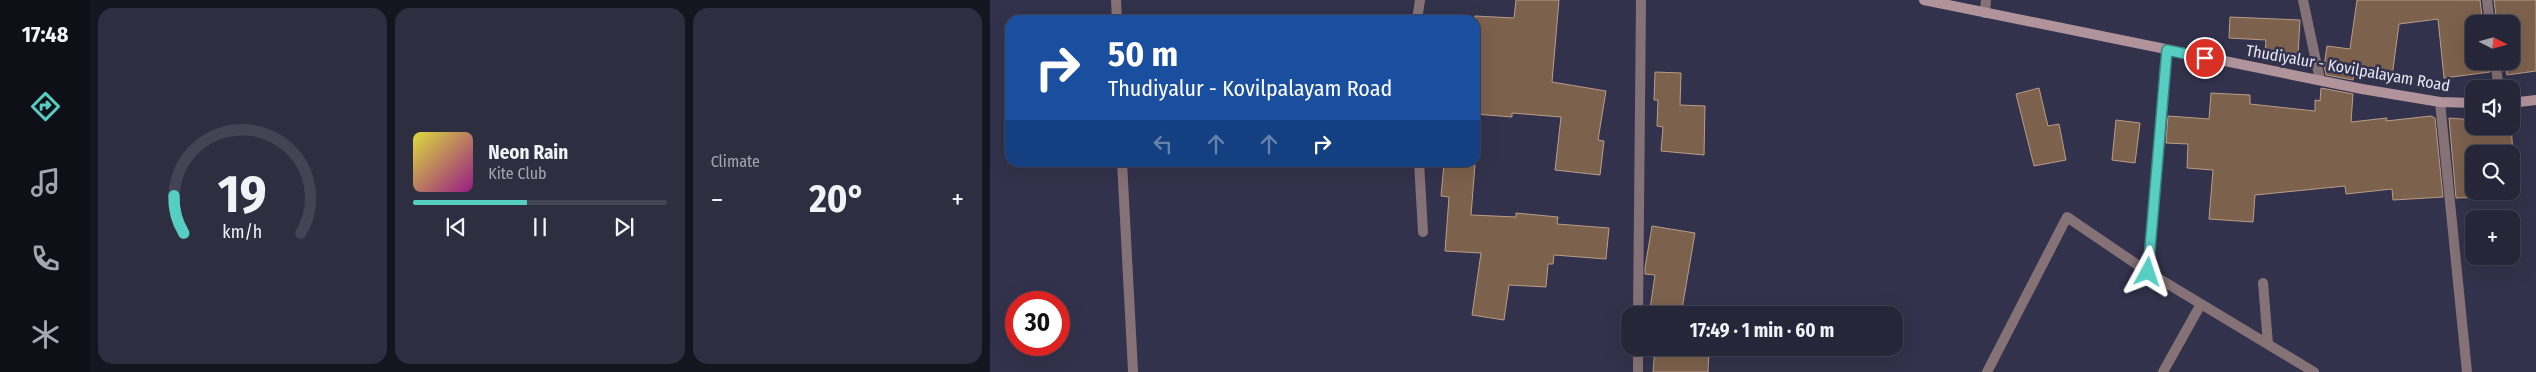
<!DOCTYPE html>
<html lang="en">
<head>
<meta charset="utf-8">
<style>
	body { margin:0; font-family:"Fira Sans Condensed",sans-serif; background:#2e2e41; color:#f1f3f6; height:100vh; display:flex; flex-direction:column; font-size:19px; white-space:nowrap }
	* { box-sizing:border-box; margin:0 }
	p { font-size:16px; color:#a4a5ae }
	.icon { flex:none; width:28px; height:28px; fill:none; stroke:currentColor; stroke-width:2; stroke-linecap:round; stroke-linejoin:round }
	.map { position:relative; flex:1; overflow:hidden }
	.details { display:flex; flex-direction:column; gap:8px; padding:8px; background:#15151f; width:900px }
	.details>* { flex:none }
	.top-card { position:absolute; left:15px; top:15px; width:475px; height:152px; border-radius:15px; box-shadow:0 5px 20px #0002,0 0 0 1px #424353; background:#1a4fa0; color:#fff; overflow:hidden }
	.needle { width:32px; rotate:96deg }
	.tools { position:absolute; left:1475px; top:15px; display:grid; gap:10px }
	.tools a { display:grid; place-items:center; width:55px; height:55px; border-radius:10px; background:#262639; box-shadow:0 5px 20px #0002,0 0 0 1px #424353; font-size:25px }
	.speed { position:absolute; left:15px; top:291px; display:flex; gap:10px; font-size:25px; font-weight:700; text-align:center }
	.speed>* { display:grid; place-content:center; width:65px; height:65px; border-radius:50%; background:#262639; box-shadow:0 5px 20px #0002,0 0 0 1px #424353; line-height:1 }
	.speed .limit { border:8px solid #d22; background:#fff; color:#111 }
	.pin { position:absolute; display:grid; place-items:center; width:42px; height:42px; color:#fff; margin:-21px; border:2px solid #fff; border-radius:50%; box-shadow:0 1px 5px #0007 }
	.me { position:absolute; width:55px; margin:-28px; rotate:5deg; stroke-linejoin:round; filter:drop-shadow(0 0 4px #0008) }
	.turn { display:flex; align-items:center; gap:18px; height:105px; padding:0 20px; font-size:22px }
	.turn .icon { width:65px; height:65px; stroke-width:2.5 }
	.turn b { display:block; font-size:35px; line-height:42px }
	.lanes { display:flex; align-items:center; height:48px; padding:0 20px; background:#0003; justify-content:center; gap:25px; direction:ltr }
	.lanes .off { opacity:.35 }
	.big { font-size:38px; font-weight:700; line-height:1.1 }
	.details .widget { flex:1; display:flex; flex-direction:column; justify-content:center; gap:8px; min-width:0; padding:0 18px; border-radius:15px; background:#2e2e41 }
	.details .dial { align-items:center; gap:0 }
	.dial svg { height:130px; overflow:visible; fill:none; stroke:#424353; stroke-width:7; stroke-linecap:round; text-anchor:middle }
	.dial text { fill:#f1f3f6; stroke:none }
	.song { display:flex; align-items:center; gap:15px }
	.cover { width:60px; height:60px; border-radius:8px; background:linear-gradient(135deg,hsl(60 70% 55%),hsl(310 70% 35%)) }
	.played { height:5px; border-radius:2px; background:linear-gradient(90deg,#57cec2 45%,#424353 45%) }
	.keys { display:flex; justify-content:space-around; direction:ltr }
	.heat { display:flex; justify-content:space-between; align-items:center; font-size:28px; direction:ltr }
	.details .tiles { flex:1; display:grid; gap:8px; grid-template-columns:repeat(3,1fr) }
	.trip { position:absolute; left:631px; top:306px; width:282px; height:50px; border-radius:15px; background:#262639; box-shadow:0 5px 20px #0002,0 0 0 1px #424353; font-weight:700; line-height:50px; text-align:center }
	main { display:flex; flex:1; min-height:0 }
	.dock { display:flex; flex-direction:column; width:90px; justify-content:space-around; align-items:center; background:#0f0f17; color:#a4a5ae }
	.dock .icon { width:35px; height:35px }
	.dock .current { color:#57cec2 }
	.dock b { font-size:22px; color:#f1f3f6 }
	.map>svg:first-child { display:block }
</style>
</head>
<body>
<main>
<nav class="dock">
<b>17:48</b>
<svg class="icon current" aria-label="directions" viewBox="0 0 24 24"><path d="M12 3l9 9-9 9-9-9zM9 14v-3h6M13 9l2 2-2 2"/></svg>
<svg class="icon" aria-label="music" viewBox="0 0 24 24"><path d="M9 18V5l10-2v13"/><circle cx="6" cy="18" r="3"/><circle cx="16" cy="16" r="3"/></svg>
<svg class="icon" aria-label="phone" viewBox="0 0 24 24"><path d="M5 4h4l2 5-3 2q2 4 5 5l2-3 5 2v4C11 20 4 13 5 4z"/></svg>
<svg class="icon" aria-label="climate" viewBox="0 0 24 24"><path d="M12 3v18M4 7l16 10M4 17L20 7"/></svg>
</nav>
<section class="details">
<div class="tiles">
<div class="widget dial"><svg viewBox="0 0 100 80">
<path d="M14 69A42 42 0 1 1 86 69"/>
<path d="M14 69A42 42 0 0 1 8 46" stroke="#57cec2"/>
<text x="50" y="56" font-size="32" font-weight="700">19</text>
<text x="50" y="72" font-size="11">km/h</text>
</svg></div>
<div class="widget">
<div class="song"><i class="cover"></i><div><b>Neon Rain</b><p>Kite Club</p></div></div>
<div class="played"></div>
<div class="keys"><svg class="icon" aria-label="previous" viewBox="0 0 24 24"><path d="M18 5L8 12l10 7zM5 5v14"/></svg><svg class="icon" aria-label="pause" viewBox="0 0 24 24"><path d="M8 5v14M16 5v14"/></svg><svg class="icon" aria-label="next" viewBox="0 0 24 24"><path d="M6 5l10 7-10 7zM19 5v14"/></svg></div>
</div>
<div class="widget"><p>Climate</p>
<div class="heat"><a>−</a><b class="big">20°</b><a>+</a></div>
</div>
</div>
</section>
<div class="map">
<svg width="1546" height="372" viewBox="0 0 1546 372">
	<rect width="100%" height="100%" fill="#33324c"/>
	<g fill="#7c614d" stroke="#ba9d87" fill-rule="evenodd">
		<path d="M 526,0 L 569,0 L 562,82 L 616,91 L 608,140 L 614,141 L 610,175 L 565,170 L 571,117 L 522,113 L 522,117 L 485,114 L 485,16 L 524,18 Z"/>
		<path d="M 1367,0 L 1490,0 L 1493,24 L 1484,24 L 1484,61 L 1498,61 L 1500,72 L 1454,78 L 1448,19 L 1409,24 L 1402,77 L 1364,72 L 1363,80 L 1336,75 L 1334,66 L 1337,46 L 1360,49 Z"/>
		<path d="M 1504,0 L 1546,0 L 1546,71 L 1517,75 L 1516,70 L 1513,71 L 1512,61 L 1521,61 L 1521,24 L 1507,24 Z"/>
		<path d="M 1240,17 L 1310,20 L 1308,55 L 1275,52 L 1276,40 L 1239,38 Z"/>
		<path d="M 665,72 L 691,73 L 690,105 L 715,106 L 714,155 L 671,151 L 673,127 L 667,126 L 668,100 L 664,100 Z"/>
		<path d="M 1049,88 L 1058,126 L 1069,124 L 1076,160 L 1044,166 L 1026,94 Z"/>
		<path d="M 1331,88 L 1363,94 L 1361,122 L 1397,118 L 1396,121 L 1441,116 L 1445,118 L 1453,197 L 1403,200 L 1402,189 L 1356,194 L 1355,186 L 1265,195 L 1263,222 L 1219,219 L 1223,170 L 1197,168 L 1198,144 L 1176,143 L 1178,116 L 1219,119 L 1221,93 L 1260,95 L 1260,104 L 1325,111 L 1325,100 L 1330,101 Z"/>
		<path d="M 1459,118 L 1484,120 L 1484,126 L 1521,126 L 1526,196 L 1466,198 ZM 1484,154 L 1521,154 L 1521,191 L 1484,191 Z"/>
		<path d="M 1126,120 L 1150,123 L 1145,163 L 1122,160 Z"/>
		<path d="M 454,163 L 485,165 L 481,215 L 526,217 L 526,213 L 568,217 L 567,224 L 619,228 L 616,259 L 564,255 L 563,264 L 558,264 L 556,287 L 519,285 L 514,320 L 482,315 L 491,253 L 455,251 L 459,197 L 451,196 Z"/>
		<path d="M 662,226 L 705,233 L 691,315 L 667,315 L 667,310 L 660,309 L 665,275 L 655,274 L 655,268 Z"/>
		<path d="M 665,348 L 719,351 L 718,372 L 663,372 Z"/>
	</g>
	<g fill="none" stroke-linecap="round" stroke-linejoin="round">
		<g stroke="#857276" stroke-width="10">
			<path d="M 126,0 L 127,20"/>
			<path d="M 1313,0 L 1330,80"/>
			<path d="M 1497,0 L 1500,24"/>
			<path d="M 995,13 L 996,0"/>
			<path d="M 427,20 L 430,0"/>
			<path d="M 1177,50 L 1158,272 L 1324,372"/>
			<path d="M 1505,61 L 1509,89"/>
			<path d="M 1450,102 L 1477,372"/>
			<path d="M 132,162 L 143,371"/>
			<path d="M 429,162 L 433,232"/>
			<path d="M 1273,283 L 1278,344"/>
			<path d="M 648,315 L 651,0"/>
			<path d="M 648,372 L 648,348"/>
			<path d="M 997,372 L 1077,217 L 1158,272"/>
			<path d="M 1173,372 L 1211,304"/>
		</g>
		<g stroke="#b1939b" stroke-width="10">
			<path d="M 934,0 L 1372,89 L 1450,102 L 1484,103"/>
			<path d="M 1521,103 L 1546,100"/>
		</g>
	</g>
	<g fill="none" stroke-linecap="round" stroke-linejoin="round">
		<defs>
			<path id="route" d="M 1158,272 L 1177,50 L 1215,58"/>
		</defs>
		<use href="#route" stroke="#39867e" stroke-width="12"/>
		<use href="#route" stroke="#57cec2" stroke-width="9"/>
	</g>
	<g text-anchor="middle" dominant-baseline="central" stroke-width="5" stroke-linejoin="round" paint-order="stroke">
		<g font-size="16" fill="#e7e7f8" stroke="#33324c">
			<text transform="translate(1358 68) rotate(10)">Thudiyalur - Kovilpalayam Road</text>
		</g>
	</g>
</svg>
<div class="tools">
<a><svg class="needle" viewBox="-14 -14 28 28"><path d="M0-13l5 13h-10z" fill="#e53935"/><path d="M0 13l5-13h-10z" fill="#a4a5ae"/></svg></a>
<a><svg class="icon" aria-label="sound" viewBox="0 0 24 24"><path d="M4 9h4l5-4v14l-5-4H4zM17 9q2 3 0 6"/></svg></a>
<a><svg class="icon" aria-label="search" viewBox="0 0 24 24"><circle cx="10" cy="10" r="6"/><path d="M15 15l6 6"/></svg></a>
<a>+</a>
</div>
<div class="speed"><div class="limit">30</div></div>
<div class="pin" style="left:1215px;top:58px;background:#d93025"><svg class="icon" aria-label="arrive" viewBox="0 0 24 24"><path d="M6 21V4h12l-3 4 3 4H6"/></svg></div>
<svg class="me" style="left:1158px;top:272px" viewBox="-20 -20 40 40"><path d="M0-17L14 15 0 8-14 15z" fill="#57cec2" stroke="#fff" stroke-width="4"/></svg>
<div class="trip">17:49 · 1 min · 60 m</div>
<div class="top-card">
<div class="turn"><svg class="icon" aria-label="right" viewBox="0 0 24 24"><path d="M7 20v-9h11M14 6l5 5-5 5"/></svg><div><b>50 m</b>Thudiyalur - Kovilpalayam Road</div></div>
<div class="lanes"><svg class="icon off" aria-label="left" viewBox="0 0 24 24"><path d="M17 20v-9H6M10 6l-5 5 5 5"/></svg><svg class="icon off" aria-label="ahead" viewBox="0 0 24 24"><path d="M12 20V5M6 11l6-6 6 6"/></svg><svg class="icon off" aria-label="ahead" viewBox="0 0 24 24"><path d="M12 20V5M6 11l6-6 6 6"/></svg><svg class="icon" aria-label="right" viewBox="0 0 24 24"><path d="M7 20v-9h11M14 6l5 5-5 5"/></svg></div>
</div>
</div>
</main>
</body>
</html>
